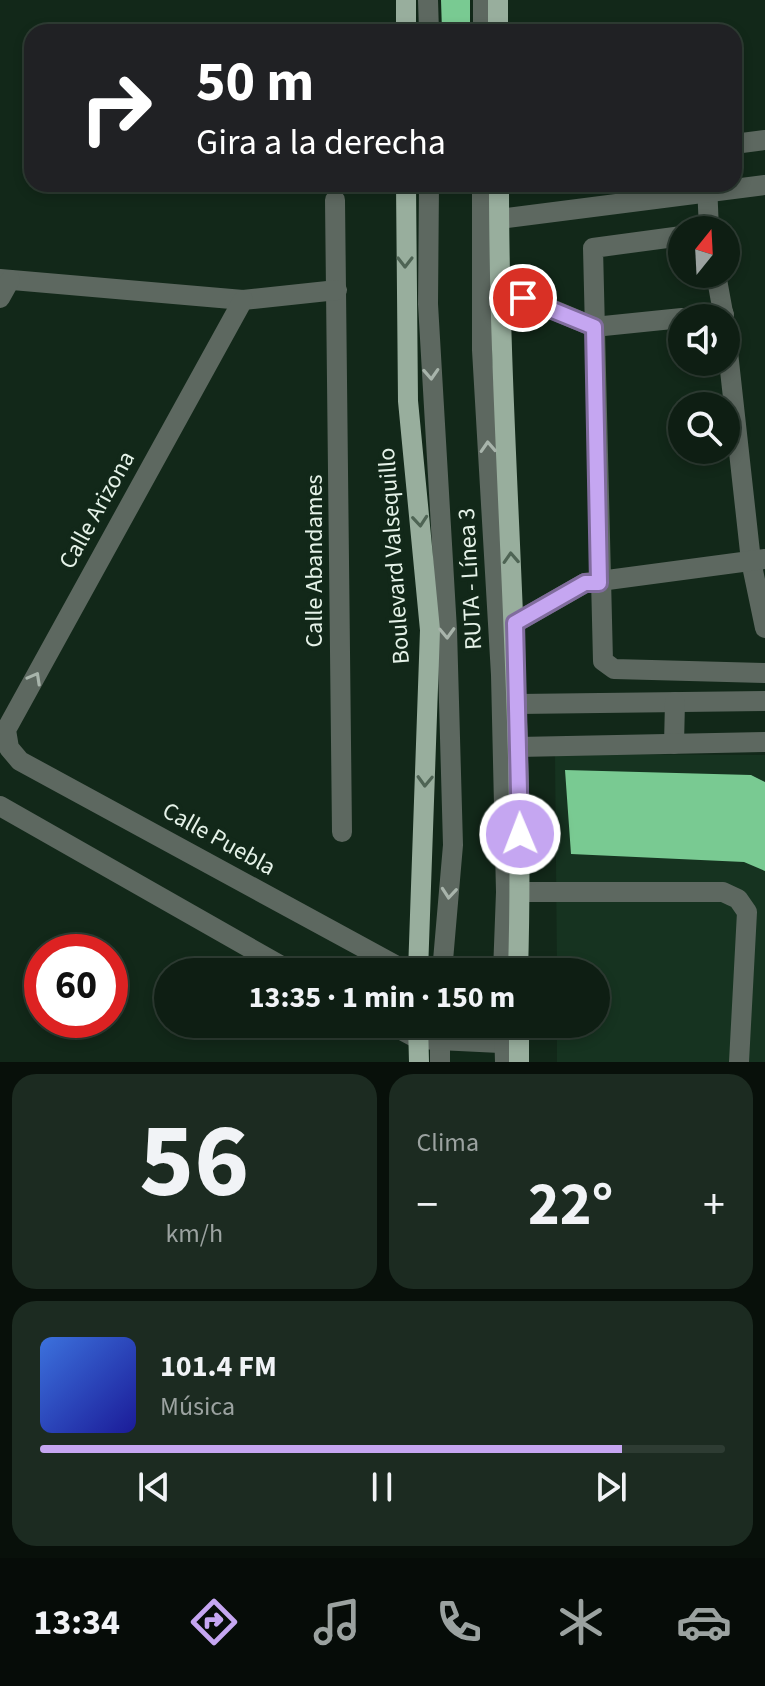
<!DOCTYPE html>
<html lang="es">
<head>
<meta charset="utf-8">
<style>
	body { margin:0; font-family:"Source Sans 3",sans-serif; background:#1c2b21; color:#f1f3f6; height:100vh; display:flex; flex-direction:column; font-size:30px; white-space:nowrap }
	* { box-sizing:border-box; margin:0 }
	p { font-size:26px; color:#9ba2a0 }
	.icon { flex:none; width:44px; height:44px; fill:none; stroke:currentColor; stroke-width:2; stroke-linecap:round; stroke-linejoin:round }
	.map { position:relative; height:1062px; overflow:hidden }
	.drawer { display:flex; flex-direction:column; gap:12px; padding:12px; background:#08100a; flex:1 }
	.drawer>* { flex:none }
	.guide { position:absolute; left:24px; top:24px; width:718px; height:168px; border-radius:24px; box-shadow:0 4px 12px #0003,0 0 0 2px #2e3c33; background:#202124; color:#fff; overflow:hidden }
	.needle { width:52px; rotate:18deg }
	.buttons { position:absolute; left:668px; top:216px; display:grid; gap:16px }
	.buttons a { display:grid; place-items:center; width:72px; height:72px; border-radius:50%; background:#0e1e13; box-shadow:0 4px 12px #0003,0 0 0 2px #2e3c33; font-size:40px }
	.speed { position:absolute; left:24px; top:934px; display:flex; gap:16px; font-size:40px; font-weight:700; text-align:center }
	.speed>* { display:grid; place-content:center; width:104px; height:104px; border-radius:50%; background:#0e1e13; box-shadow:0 4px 12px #0003,0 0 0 2px #2e3c33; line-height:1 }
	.speed .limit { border:12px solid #d22; background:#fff; color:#111 }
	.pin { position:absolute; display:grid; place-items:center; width:68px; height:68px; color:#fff; margin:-34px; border:4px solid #fff; border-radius:50%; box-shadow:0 2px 8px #0007 }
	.me { position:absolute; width:88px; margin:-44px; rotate:359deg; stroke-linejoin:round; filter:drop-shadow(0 0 6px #0008) }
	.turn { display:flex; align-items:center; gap:28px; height:168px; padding:0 40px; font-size:36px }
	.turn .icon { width:104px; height:104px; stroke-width:2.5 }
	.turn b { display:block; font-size:56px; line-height:68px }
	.big { font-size:60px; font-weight:700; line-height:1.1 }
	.drawer .card { flex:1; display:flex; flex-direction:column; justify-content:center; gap:12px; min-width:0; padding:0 28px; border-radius:24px; background:#1c2b21 }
	.drawer .dial { align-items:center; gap:0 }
	.dial b { font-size:104px; line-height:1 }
	.song { display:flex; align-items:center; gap:24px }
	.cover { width:96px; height:96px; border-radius:12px; background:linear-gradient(135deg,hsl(220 70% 55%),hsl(240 70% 35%)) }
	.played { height:8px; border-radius:4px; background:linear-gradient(90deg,#c5a6f1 85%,#2e3c33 85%) }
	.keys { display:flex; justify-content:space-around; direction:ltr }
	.heat { display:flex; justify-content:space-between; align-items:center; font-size:44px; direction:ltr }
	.drawer .tiles { flex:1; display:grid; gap:12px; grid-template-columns:1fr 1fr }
	.card:last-child { grid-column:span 2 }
	.trip { position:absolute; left:154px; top:958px; width:456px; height:80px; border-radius:40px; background:#0e1e13; box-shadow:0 4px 12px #0003,0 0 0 2px #2e3c33; font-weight:700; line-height:80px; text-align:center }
	.menu { display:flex; height:128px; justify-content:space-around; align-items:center; background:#060c08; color:#9ba2a0 }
	.menu .icon { width:56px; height:56px }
	.menu .current { color:#c5a6f1 }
	.menu b { font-size:36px; color:#f1f3f6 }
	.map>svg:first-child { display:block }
</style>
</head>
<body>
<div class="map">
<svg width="765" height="1062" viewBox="0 0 765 1062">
	<rect width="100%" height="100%" fill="#122819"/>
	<path fill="#163320" d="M 555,754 L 765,755 L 765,1062 L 557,1062 L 557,1024 L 596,1024 L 596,972 L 557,972 Z"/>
	<g fill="#79ca92">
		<path d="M 441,0 L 470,0 L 470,32 L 442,32 Z"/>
		<path d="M 565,770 L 751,775 L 765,782 L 765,871 L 744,862 L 571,854 Z"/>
	</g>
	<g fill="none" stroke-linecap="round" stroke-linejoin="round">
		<g stroke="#5d6860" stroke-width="20">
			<path d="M 428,0 L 429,32"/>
			<path d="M 483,32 L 483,0"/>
			<path d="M 734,144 L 765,140"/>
			<path d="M 429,184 L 428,304 L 447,630 L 453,845 L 442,972"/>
			<path d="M 482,184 L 482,350 L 501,675 L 506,892 L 503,972"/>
			<path d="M 707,184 L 709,230"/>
			<path d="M 335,200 L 342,832"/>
			<path d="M 499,219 L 765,185"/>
			<path d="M 682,236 L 593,248 L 603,661 L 614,669 L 765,673"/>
			<path d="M 716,274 L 724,318"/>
			<path d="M 0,279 L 243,300 L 337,290"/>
			<path d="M 499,287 L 594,327 L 682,318"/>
			<path d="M 0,298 L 10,280"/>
			<path d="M 243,300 L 6,730 L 9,748 L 20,761 L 408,972"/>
			<path d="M 686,318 L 724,314"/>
			<path d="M 726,334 L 751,561 L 765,628"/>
			<path d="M 515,623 L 585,583 L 765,559"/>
			<path d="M 518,704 L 765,701"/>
			<path d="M 674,744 L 675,702"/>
			<path d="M 518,747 L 765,742"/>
			<path d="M 0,806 L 292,972"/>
			<path d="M 521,892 L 723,892 L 738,899 L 747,912 L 739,1062"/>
			<path d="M 390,1024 L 418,1039 L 519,1044"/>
			<path d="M 440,1024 L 440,1062"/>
			<path d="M 504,1024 L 505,1062"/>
		</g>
		<g stroke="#98ae9d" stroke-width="20">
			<path d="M 498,0 L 498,32"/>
			<path d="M 406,32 L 406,0"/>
			<path d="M 406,184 L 408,401 L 430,630 L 418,972"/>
			<path d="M 499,184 C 499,447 526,709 518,972"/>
			<path d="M 418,1024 L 419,1062"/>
			<path d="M 519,1024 L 519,1062"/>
		</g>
	</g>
	<defs><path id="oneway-chevron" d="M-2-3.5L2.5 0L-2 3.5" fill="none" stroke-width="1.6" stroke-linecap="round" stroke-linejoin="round" transform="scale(2)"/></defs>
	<g stroke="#4e6454">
		<use href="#oneway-chevron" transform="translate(405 262) rotate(90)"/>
		<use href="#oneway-chevron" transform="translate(420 521) rotate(85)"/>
		<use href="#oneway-chevron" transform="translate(511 558) rotate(-93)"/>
		<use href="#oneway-chevron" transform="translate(425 781) rotate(92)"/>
	</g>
	<g stroke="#a8b4ab">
		<use href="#oneway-chevron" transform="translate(431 374) rotate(87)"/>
		<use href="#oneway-chevron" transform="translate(488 447) rotate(-93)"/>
		<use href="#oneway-chevron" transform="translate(447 633) rotate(88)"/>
		<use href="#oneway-chevron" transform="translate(35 678) rotate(-61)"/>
		<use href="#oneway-chevron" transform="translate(449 893) rotate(95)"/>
	</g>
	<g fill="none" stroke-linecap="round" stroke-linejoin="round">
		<defs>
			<path id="route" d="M 520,834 L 515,623 L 585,583 L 599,583 L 594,327 L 523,298"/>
		</defs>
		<use href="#route" stroke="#806c9d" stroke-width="20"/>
		<use href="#route" stroke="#c5a6f1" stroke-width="14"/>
	</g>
	<g text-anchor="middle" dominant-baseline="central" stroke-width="8" stroke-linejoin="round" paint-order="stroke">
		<g font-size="24" fill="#e5f2e8" stroke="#122819">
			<text transform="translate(97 510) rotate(-61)">Calle Arizona</text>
			<text transform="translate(394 556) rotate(-94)">Boulevard Valsequillo</text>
			<text transform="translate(314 561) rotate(-90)">Calle Abandames</text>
			<text transform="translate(470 579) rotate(-93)">RUTA - Línea 3</text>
			<text transform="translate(219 839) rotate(29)">Calle Puebla</text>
		</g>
	</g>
</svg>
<div class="buttons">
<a><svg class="needle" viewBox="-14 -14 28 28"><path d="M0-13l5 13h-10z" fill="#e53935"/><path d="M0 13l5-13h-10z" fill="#9ba2a0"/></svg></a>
<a><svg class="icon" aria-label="sound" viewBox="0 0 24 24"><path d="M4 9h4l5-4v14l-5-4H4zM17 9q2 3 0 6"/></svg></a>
<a><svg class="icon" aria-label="search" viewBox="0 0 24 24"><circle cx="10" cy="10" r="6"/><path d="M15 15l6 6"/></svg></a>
</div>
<div class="speed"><div class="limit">60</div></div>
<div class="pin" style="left:523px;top:298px;background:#d93025"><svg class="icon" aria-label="arrive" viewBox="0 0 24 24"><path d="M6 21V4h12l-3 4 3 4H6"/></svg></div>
<svg class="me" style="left:520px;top:834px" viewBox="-20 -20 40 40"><circle r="17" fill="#c5a6f1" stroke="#fff" stroke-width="3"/><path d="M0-11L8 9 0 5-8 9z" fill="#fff"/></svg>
<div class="trip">13:35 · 1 min · 150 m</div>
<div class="guide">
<div class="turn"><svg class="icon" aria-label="right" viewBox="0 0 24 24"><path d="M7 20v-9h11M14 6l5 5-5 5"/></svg><div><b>50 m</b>Gira a la derecha</div></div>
</div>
</div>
<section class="drawer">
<div class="tiles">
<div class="card dial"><b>56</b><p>km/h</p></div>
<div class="card"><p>Clima</p>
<div class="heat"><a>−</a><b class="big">22°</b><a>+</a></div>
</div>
<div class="card">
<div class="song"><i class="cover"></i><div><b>101.4 FM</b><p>Música</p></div></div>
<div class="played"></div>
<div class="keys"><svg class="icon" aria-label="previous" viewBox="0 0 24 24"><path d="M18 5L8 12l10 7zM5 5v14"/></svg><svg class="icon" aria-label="pause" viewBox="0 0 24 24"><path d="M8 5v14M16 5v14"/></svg><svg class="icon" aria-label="next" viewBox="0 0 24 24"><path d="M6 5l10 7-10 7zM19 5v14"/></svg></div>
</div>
</div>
</section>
<nav class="menu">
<b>13:34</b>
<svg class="icon current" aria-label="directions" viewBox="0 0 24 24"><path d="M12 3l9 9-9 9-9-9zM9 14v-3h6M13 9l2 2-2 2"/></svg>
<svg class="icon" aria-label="music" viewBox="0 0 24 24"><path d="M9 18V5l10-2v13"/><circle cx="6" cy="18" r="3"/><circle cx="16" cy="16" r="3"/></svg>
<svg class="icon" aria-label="phone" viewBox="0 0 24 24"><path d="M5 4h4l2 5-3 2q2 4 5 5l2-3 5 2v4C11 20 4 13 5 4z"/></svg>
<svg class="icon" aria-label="climate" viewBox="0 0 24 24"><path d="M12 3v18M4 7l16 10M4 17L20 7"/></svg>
<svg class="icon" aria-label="car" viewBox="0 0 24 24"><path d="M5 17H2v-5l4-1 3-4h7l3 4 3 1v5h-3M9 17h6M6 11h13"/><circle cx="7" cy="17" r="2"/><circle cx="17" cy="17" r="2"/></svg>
</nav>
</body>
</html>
